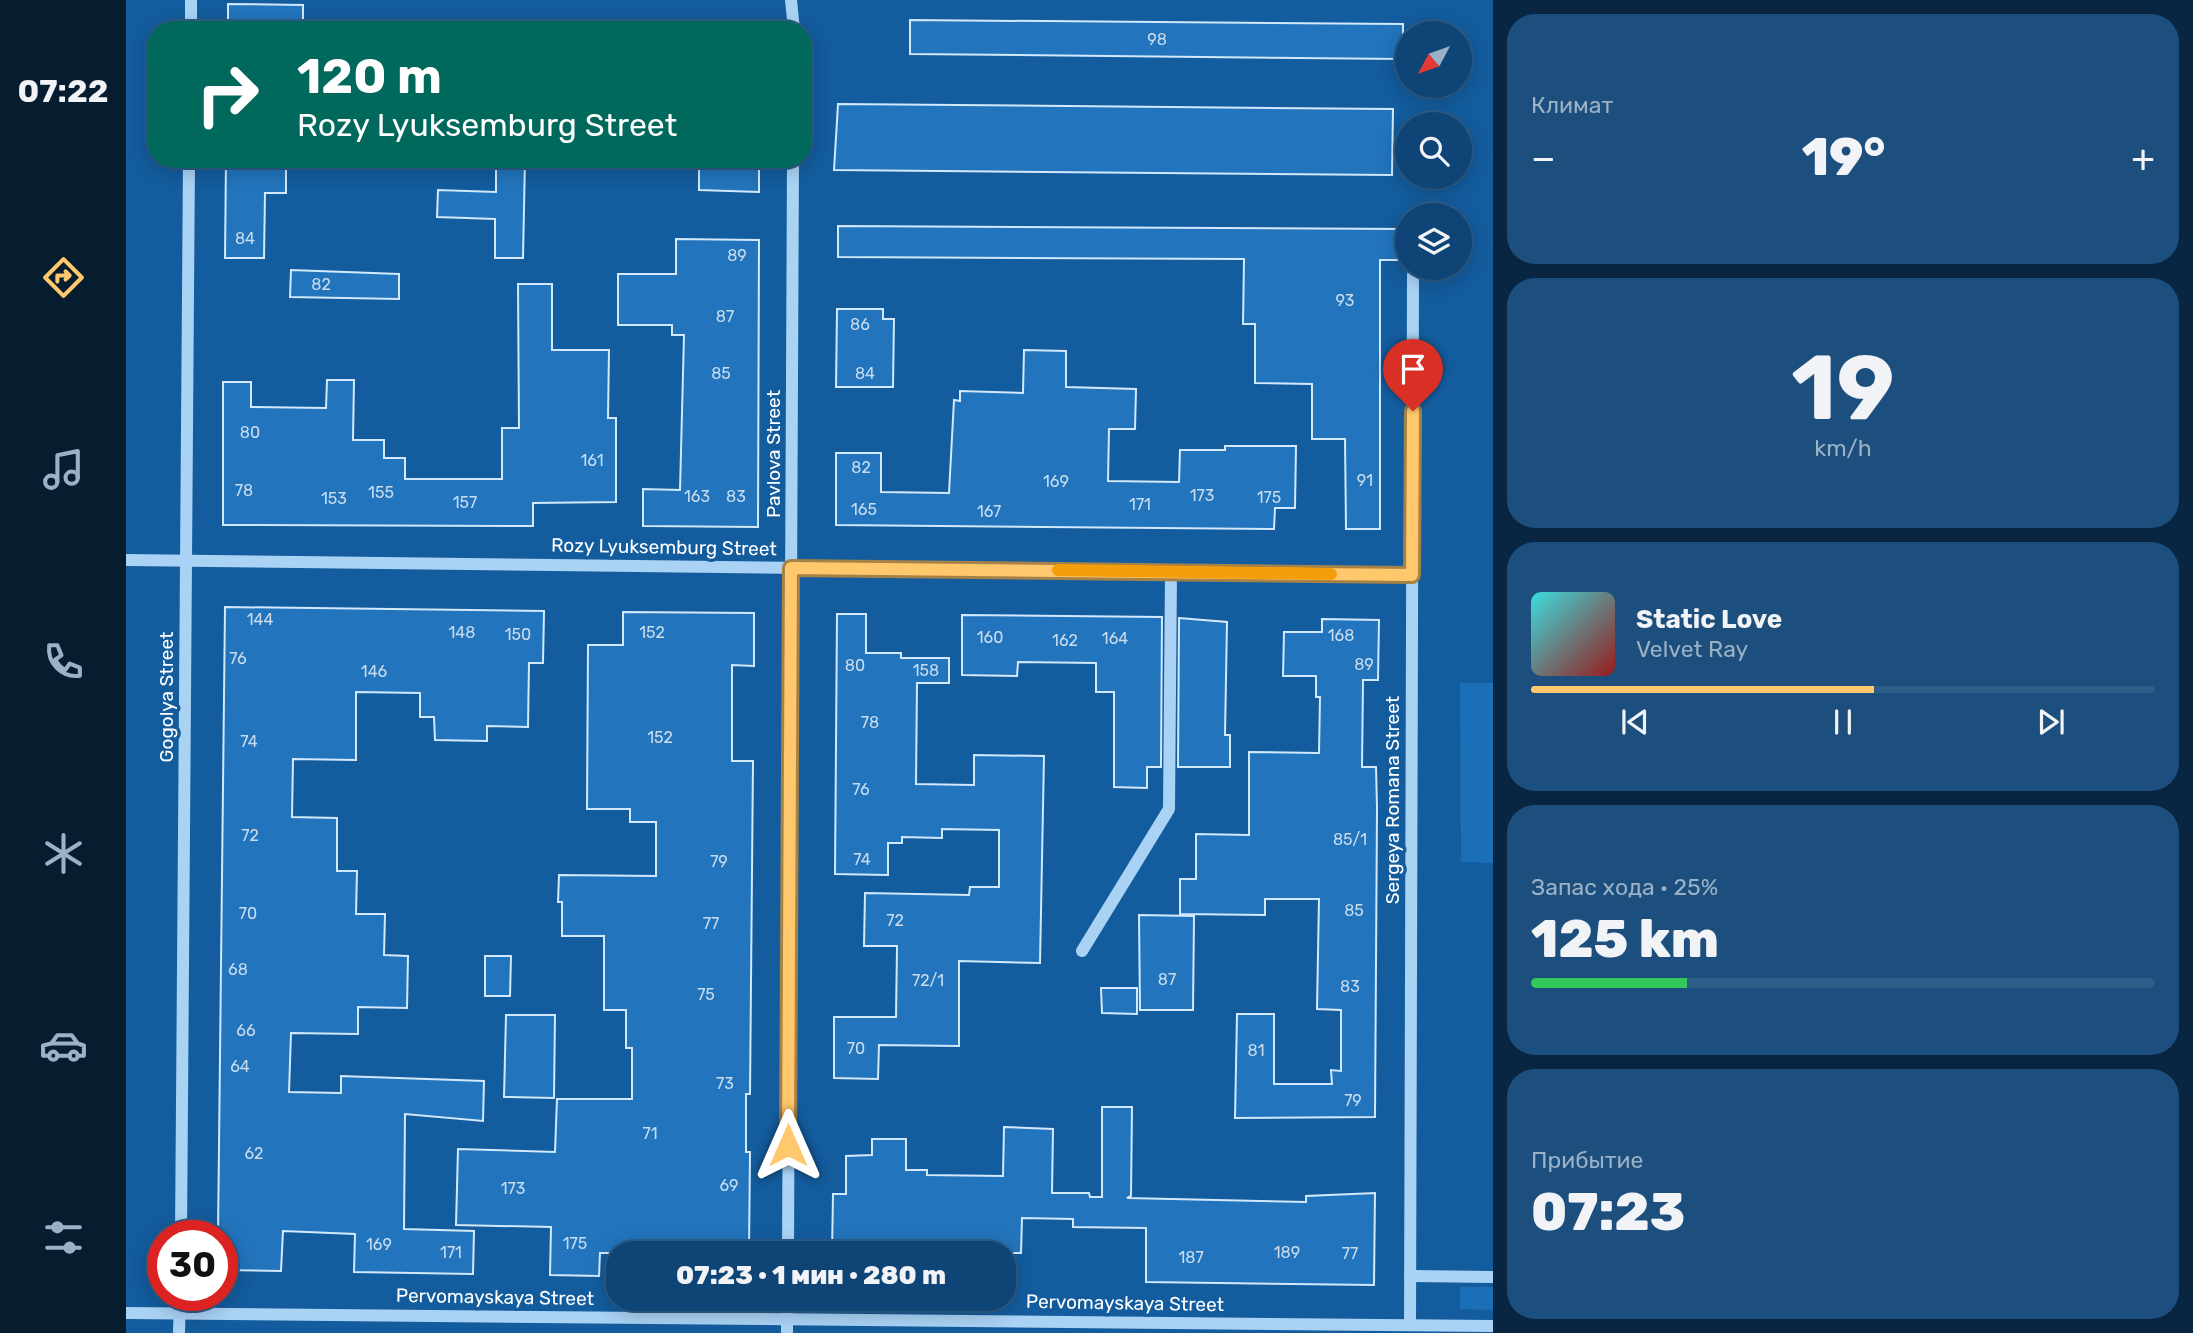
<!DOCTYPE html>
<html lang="ru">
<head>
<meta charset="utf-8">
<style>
	body { margin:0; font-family:Rubik,sans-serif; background:#1c4f7e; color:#f1f3f6; height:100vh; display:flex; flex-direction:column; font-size:26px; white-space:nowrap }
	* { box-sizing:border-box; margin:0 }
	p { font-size:23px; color:#9bb1c5 }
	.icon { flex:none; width:38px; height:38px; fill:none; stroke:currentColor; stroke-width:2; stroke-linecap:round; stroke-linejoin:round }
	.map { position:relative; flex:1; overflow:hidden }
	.drawer { display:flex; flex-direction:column; gap:14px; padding:14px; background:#082641; width:700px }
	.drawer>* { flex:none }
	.guide { position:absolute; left:21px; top:21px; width:665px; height:147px; border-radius:28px; box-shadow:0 4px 18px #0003,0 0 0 2px #2e5d88; background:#00695c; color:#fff; overflow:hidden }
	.needle { width:46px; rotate:229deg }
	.fabs { position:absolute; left:1269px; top:21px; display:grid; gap:14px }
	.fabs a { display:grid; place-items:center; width:77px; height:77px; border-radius:50%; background:#0e4576; box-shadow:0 4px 18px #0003,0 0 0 2px #2e5d88; font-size:35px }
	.speed { position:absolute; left:21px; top:1220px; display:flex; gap:14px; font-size:35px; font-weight:700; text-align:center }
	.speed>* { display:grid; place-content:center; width:91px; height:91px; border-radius:50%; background:#0e4576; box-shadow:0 4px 18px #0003,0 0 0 2px #2e5d88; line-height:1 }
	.speed .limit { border:10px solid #d22; background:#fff; color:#111 }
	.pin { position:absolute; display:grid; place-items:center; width:60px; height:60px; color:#fff; margin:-72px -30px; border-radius:50% 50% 50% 0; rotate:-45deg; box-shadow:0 0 7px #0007 }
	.pin .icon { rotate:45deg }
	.me { position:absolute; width:77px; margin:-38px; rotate:0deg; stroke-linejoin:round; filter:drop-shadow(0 0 5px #0008) }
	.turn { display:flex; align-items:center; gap:24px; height:147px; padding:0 35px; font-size:32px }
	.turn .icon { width:91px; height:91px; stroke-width:2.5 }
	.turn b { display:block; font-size:49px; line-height:60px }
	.big { font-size:52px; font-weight:800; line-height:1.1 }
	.drawer .widget { flex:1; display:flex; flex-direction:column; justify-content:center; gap:10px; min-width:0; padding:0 24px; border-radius:28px; background:#1c4f7e }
	.drawer .dial { align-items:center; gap:0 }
	.dial b { font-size:91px; line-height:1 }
	.song { display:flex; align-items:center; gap:21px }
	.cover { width:84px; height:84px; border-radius:10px; background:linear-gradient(135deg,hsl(180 70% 55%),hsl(0 70% 35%)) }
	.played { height:7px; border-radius:4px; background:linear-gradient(90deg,#ffc86c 55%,#2e5d88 55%) }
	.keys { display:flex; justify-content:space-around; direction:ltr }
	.heat { display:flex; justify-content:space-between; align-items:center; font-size:38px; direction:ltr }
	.charge { height:10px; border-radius:5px; background:linear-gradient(90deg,#34c759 25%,#2e5d88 0) }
	.trip { position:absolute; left:480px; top:1241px; width:410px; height:70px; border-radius:28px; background:#0e4576; box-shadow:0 4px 18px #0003,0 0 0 2px #2e5d88; font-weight:800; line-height:70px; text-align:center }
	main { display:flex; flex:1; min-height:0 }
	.tab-bar { display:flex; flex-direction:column; width:126px; justify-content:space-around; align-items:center; background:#061c2f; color:#9bb1c5 }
	.tab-bar .icon { width:49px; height:49px }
	.tab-bar .active { color:#ffc86c }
	.tab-bar b { font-size:32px; color:#f1f3f6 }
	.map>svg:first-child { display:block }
</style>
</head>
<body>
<main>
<nav class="tab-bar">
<b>07:22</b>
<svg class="icon active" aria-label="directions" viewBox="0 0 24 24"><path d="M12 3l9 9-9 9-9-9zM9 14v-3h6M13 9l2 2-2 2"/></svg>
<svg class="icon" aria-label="music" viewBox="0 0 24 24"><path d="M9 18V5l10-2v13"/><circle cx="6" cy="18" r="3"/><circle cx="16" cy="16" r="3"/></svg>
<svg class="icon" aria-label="phone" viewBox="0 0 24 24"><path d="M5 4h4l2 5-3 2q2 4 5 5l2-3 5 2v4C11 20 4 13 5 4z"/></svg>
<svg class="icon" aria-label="climate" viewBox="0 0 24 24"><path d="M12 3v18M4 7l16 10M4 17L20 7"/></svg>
<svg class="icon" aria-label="car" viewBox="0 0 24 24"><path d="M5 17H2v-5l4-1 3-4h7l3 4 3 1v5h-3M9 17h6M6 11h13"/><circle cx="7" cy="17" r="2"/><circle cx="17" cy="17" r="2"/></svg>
<svg class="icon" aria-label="filters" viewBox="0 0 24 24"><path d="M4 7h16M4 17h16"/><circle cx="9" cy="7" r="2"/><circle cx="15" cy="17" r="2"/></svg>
</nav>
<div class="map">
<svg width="1367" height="1333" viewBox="0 0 1367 1333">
	<rect width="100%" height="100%" fill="#135c9d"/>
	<g fill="#1b6fb7">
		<path d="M 1334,683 L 1367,683 L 1367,863 L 1335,862 Z"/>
		<path d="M 1334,1287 L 1367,1287 L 1367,1310 L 1334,1309 Z"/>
	</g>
	<g fill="#2274bc" stroke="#d2e9fd" stroke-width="2">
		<path d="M 102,4 L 177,5 L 177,30 L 102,30 Z"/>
		<path d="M 784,20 L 1277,24 L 1277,59 L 784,54 Z"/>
		<path d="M 712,104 L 1267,109 L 1266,175 L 708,170 Z"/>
		<path d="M 100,159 L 160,159 L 160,193 L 139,193 L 138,258 L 99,258 Z"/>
		<path d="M 370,159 L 399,159 L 397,258 L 369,258 L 369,219 L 311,217 L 312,190 L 370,192 Z"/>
		<path d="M 573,163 L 633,164 L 633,192 L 573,190 Z"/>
		<path d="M 712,226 L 1281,229 L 1281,260 L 1254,260 L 1254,529 L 1220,529 L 1219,439 L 1186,439 L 1186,384 L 1129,383 L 1129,324 L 1117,324 L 1118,259 L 712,257 Z"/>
		<path d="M 550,239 L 633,240 L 632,527 L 517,526 L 517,489 L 554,490 L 558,335 L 546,335 L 546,325 L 492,325 L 492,274 L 550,274 Z"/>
		<path d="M 165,270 L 273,274 L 273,299 L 164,297 Z"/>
		<path d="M 392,284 L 426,284 L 426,350 L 483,350 L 482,418 L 490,418 L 490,502 L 407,503 L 407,526 L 97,525 L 97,382 L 125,382 L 125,407 L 200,408 L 201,380 L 228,380 L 227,440 L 258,440 L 258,458 L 279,458 L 279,479 L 376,479 L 376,428 L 393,428 Z"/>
		<path d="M 711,309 L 757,309 L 757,319 L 768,319 L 767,387 L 710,387 Z"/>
		<path d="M 898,350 L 940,351 L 940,387 L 1010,389 L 1009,429 L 983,429 L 982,481 L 1053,482 L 1054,450 L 1099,450 L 1099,446 L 1170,446 L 1169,508 L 1149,508 L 1148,529 L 710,525 L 710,453 L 755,453 L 755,492 L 823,493 L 828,400 L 834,401 L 834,391 L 897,393 Z"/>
		<path d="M 99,607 L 418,611 L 417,663 L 403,663 L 402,727 L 361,726 L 361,741 L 309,740 L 308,717 L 294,717 L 294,693 L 230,692 L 230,760 L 167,759 L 166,817 L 211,818 L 211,871 L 231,871 L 230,914 L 259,914 L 258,955 L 282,956 L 281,1008 L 232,1007 L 232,1034 L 165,1033 L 163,1092 L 215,1093 L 215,1076 L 358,1081 L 357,1121 L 279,1114 L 278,1229 L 348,1231 L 347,1274 L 228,1272 L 229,1234 L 157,1231 L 155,1271 L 96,1270 L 96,1236 L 92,1236 Z"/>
		<path d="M 497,612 L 628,613 L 628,666 L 606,665 L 606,761 L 627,761 L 624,1094 L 620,1094 L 620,1152 L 624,1152 L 623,1253 L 474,1253 L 473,1276 L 424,1275 L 425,1227 L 330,1225 L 332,1149 L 429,1152 L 431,1099 L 506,1099 L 506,1048 L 500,1048 L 500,1010 L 478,1010 L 478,936 L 436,936 L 436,902 L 432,902 L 433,875 L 530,876 L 530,822 L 504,822 L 504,809 L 461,809 L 462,645 L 497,645 Z"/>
		<path d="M 711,614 L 740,614 L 740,653 L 775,653 L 775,658 L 823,658 L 823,683 L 791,683 L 790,784 L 848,785 L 848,755 L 918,756 L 914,963 L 833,961 L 833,1046 L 753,1045 L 752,1079 L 708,1078 L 708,1017 L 770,1017 L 771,946 L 738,946 L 739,893 L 843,895 L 844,887 L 873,887 L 873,830 L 816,829 L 816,838 L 776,837 L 776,843 L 762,843 L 762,875 L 709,874 Z"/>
		<path d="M 836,615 L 1036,617 L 1035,767 L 1021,767 L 1021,788 L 988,787 L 988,692 L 970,692 L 970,663 L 892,662 L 891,676 L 836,675 Z"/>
		<path d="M 1053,618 L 1101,622 L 1099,735 L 1104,735 L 1104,767 L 1052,767 Z"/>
		<path d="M 1196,619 L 1253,620 L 1252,680 L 1237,680 L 1236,767 L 1250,767 L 1251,808 L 1249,1117 L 1109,1118 L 1111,1014 L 1148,1014 L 1148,1084 L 1206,1084 L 1205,1070 L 1215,1071 L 1215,1010 L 1191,1009 L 1193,899 L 1139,899 L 1139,915 L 1054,914 L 1054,879 L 1070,879 L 1070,834 L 1123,835 L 1123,752 L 1193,753 L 1194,697 L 1190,697 L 1190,676 L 1157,676 L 1158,632 L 1196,632 Z"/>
		<path d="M 1013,915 L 1068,916 L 1067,1010 L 1014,1010 Z"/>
		<path d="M 359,956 L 385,956 L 384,996 L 359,996 Z"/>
		<path d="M 975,988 L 1011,988 L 1011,1014 L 976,1013 Z"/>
		<path d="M 380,1015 L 429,1015 L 428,1098 L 378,1097 Z"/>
		<path d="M 976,1107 L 1006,1107 L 1005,1196 L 1001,1198 L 1180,1202 L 1180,1196 L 1249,1193 L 1248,1285 L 1020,1282 L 1020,1228 L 947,1227 L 947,1219 L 896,1218 L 895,1253 L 706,1253 L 707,1194 L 720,1194 L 720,1156 L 746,1155 L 746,1139 L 780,1139 L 780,1170 L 801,1170 L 801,1175 L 877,1176 L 878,1127 L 927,1129 L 926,1193 L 963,1193 L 964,1197 L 976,1197 Z"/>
	</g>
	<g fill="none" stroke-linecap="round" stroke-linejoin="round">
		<g stroke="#a9d2f4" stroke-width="12">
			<path d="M 665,0 L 668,30"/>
			<path d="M 65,30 L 65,0"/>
			<path d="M 0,560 L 1286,575"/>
			<path d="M 956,951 L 1043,809 L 1045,572"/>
			<path d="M 55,1236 L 63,159"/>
			<path d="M 662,1253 L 667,159"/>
			<path d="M 1284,1276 L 1367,1277"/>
			<path d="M 0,1313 L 1367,1326"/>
			<path d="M 1284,1325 L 1287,275"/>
			<path d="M 53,1333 L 54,1295"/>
			<path d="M 661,1333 L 661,1298"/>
		</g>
	</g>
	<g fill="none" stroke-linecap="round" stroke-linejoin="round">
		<defs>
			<path id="route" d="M 662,1145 L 665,568 L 1286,575 L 1287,411"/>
		</defs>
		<use href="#route" stroke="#a68246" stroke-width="18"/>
		<use href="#route" stroke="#ffc86c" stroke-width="12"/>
		<path stroke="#f59e0b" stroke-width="12" d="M 932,570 L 1205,574"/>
	</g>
	<g text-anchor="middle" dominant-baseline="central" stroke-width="7" stroke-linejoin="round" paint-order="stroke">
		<g font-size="16" fill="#c8dcee">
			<text x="1031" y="39">98</text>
			<text x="119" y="238">84</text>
			<text x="611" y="255">89</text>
			<text x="195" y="284">82</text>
			<text x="1219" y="300">93</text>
			<text x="599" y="316">87</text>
			<text x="734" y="324">86</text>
			<text x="595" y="373">85</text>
			<text x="739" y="373">84</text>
			<text x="124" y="432">80</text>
			<text x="466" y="460">161</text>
			<text x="735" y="467">82</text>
			<text x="1239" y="480">91</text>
			<text x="930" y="481">169</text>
			<text x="118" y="490">78</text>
			<text x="255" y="492">155</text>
			<text x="1076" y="495">173</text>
			<text x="571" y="496">163</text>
			<text x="610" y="496">83</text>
			<text x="1143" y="497">175</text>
			<text x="208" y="498">153</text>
			<text x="339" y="502">157</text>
			<text x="1014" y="504">171</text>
			<text x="738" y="509">165</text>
			<text x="863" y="511">167</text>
			<text x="134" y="619">144</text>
			<text x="336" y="632">148</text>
			<text x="526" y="632">152</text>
			<text x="392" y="634">150</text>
			<text x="1215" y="635">168</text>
			<text x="864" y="637">160</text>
			<text x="989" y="638">164</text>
			<text x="939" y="640">162</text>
			<text x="112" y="658">76</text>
			<text x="1238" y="664">89</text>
			<text x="729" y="665">80</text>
			<text x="800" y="670">158</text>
			<text x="248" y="671">146</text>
			<text x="744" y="722">78</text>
			<text x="534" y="737">152</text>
			<text x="123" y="741">74</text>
			<text x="735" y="789">76</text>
			<text x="124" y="835">72</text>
			<text x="1224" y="839">85/1</text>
			<text x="736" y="859">74</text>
			<text x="593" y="861">79</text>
			<text x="1228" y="910">85</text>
			<text x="122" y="913">70</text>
			<text x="769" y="920">72</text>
			<text x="585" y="923">77</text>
			<text x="112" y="969">68</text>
			<text x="1041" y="979">87</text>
			<text x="802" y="980">72/1</text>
			<text x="1224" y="986">83</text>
			<text x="580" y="994">75</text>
			<text x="120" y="1030">66</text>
			<text x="730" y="1048">70</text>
			<text x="1130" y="1050">81</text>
			<text x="114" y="1066">64</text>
			<text x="599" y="1083">73</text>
			<text x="1227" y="1100">79</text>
			<text x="524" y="1133">71</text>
			<text x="128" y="1153">62</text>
			<text x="603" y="1185">69</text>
			<text x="387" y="1188">173</text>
			<text x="449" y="1243">175</text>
			<text x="253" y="1244">169</text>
			<text x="325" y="1252">171</text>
			<text x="1161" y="1252">189</text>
			<text x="1224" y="1253">77</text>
			<text x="1065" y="1257">187</text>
		</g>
		<g font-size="19" fill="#fff" stroke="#135c9d">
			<text transform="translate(647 454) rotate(-90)">Pavlova Street</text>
			<text transform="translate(538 547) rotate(1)">Rozy Lyuksemburg Street</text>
			<text transform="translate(40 697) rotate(-90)">Gogolya Street</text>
			<text transform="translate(1266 800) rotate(-90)">Sergeya Romana Street</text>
			<text transform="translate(369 1297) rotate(1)">Pervomayskaya Street</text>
			<text transform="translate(999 1303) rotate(1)">Pervomayskaya Street</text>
		</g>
	</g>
</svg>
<div class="fabs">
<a><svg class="needle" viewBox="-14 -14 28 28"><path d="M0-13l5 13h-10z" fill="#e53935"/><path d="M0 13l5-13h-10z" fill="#9bb1c5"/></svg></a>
<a><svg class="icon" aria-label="search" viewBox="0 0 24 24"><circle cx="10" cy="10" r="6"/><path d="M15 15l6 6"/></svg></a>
<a><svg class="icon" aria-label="layers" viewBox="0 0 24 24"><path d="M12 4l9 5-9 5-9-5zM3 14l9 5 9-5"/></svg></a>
</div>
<div class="speed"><div class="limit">30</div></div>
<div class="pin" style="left:1287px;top:411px;background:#d93025"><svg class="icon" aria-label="arrive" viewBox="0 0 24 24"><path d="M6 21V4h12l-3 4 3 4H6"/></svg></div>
<svg class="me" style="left:662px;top:1145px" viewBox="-20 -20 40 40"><path d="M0-17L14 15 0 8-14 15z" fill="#ffc86c" stroke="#fff" stroke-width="4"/></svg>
<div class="trip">07:23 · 1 мин · 280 m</div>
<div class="guide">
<div class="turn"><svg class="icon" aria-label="right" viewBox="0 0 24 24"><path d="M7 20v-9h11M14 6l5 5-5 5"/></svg><div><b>120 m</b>Rozy Lyuksemburg Street</div></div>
</div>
</div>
<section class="drawer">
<div class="widget"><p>Климат</p>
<div class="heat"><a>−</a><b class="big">19°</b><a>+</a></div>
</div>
<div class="widget dial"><b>19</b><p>km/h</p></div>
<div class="widget">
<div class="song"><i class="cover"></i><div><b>Static Love</b><p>Velvet Ray</p></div></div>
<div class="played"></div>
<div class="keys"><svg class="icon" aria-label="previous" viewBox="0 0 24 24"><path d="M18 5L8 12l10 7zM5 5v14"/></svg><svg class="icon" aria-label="pause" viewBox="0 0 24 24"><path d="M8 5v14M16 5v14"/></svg><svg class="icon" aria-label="next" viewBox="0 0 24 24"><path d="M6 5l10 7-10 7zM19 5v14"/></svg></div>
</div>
<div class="widget"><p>Запас хода · 25%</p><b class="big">125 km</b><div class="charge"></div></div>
<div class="widget"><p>Прибытие</p><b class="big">07:23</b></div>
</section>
</main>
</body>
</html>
